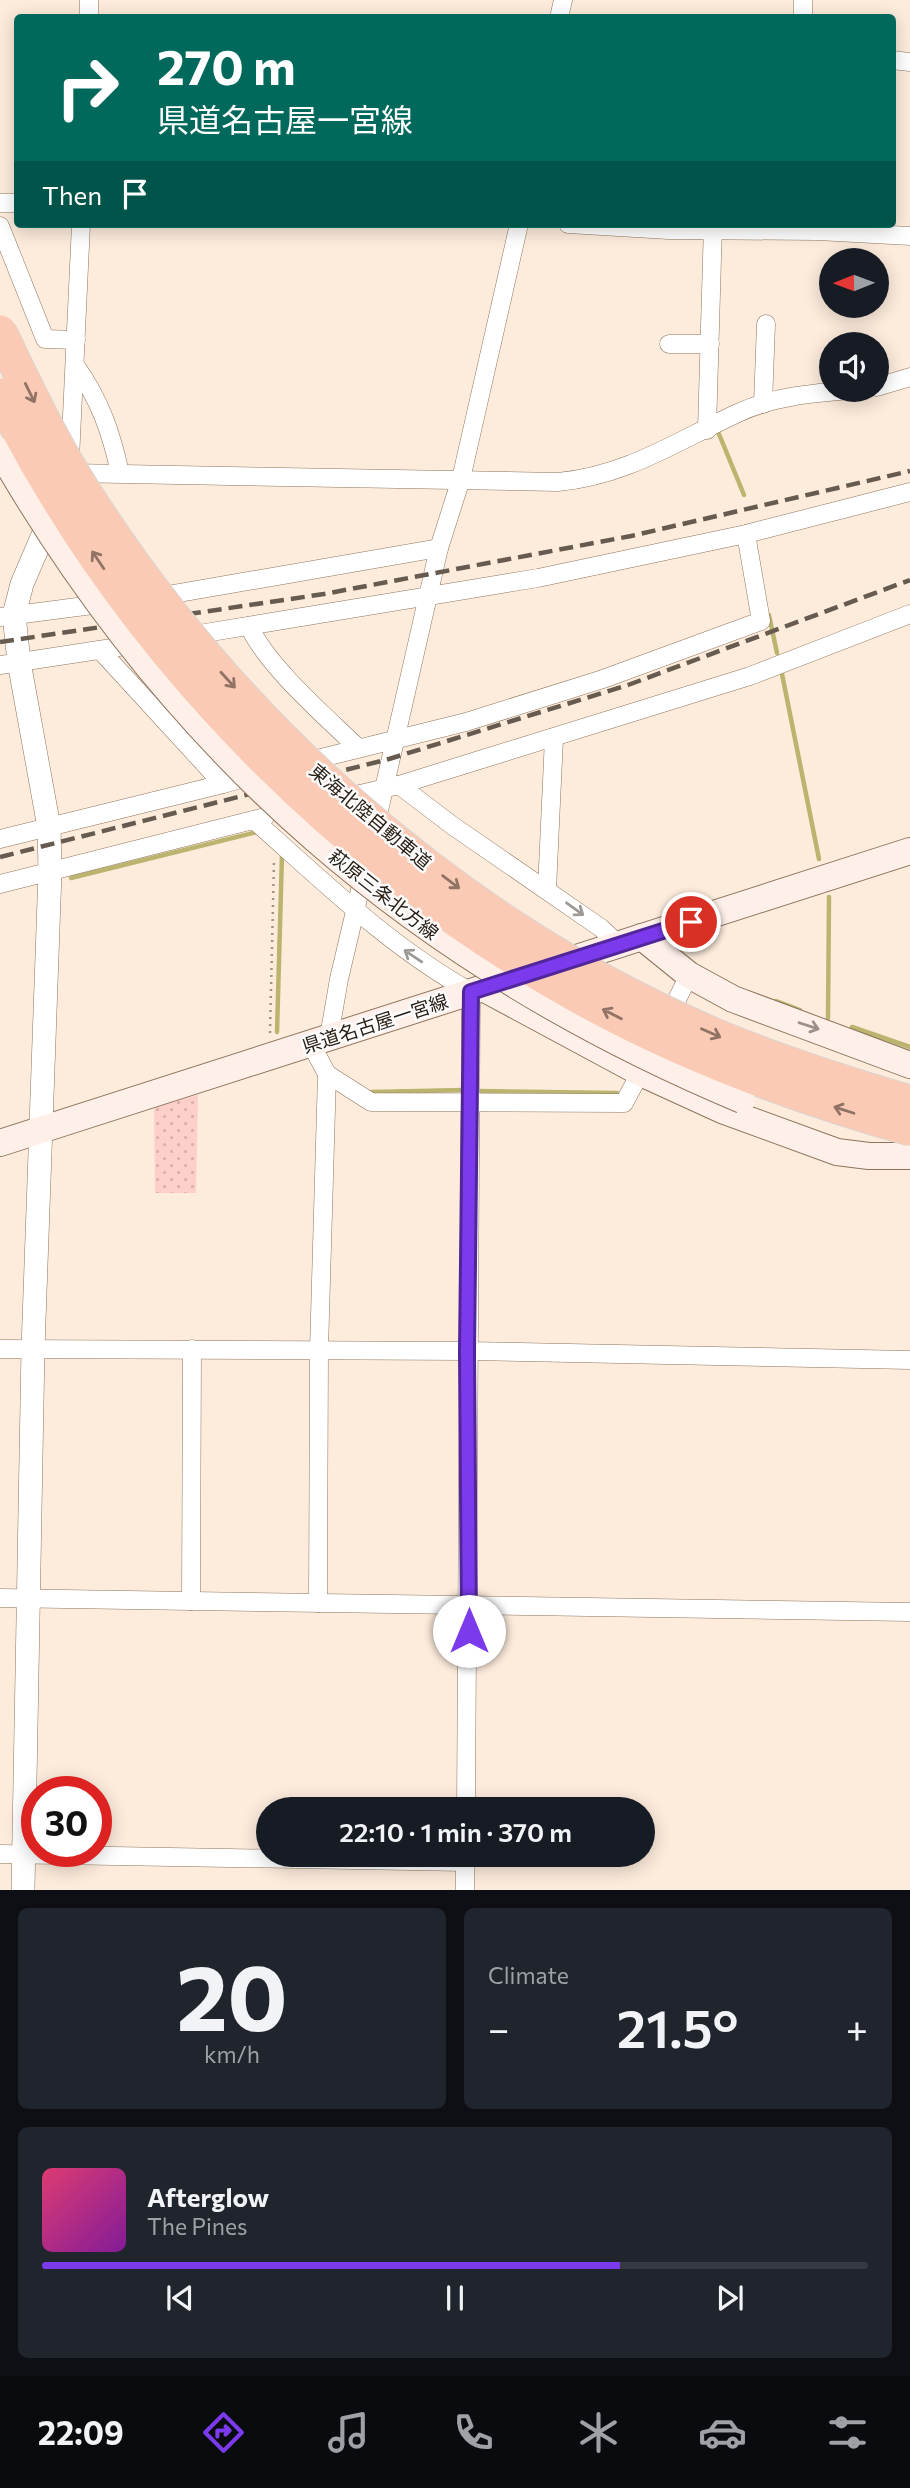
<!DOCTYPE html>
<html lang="en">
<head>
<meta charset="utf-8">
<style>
	body { margin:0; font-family:Commissioner,"Noto Sans JP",sans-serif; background:#20242c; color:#f1f3f6; height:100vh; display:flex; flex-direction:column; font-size:26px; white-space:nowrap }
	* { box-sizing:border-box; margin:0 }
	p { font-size:23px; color:#9ea1a6 }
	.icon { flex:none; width:38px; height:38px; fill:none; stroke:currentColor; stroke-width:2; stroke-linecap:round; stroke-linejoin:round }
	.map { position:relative; height:1890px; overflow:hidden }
	.drawer { display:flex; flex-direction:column; gap:18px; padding:18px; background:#0d0f14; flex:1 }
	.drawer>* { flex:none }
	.top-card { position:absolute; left:14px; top:14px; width:882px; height:214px; border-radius:7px; box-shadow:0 4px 18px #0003; background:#00695c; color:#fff; overflow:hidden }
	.needle { width:46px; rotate:269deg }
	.tools { position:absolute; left:819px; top:248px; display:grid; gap:14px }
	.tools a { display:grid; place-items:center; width:70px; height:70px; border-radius:50%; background:#171b24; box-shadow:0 4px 18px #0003; font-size:35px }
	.speed { position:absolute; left:21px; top:1776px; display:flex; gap:14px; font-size:35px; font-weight:700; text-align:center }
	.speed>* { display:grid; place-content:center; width:91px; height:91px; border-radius:50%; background:#171b24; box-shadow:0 4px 18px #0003; line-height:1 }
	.speed .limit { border:10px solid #d22; background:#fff; color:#111 }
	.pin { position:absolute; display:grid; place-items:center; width:60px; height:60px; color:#fff; margin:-30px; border:4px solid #fff; border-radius:50%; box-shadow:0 2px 7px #0007 }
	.me { position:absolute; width:77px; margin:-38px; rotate:0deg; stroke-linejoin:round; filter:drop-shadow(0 0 5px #0008) }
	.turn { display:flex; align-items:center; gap:24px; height:147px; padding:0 28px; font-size:32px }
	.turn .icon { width:91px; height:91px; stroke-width:2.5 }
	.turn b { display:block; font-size:49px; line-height:60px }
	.then { display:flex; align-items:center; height:66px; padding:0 28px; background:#0003; gap:14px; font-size:26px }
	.big { font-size:52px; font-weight:600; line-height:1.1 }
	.drawer .widget { flex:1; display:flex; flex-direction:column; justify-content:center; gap:10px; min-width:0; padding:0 24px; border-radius:10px; background:#20242c }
	.drawer .dial { align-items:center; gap:0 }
	.dial b { font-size:91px; line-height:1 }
	.song { display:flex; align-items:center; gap:21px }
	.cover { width:84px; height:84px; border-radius:10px; background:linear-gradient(135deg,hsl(340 70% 55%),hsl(290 70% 35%)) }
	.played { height:7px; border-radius:4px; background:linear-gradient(90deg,#7c3aed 70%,#363941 70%) }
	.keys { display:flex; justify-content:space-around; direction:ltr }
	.heat { display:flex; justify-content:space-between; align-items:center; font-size:38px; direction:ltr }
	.drawer .tiles { flex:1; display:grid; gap:18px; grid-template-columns:1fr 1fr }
	.widget:last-child { grid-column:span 2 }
	.trip { position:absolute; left:256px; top:1797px; width:399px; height:70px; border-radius:35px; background:#171b24; box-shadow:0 4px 18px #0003; font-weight:600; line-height:70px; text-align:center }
	.menu { display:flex; height:112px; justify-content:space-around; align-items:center; background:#090b0e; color:#9ea1a6 }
	.menu .icon { width:49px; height:49px }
	.menu .current { color:#7c3aed }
	.menu b { font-size:32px; color:#f1f3f6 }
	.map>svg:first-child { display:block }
</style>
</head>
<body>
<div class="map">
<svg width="910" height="1890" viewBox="0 0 910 1890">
	<defs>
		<pattern id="grass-dots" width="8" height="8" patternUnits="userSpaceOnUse" patternTransform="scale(1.75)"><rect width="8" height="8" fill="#fdceca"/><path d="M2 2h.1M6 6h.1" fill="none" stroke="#d9b0ac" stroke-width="1.8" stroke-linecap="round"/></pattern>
	</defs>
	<rect width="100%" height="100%" fill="#fdecdc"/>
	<path fill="url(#grass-dots)" d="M 198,1095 L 196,1193 L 155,1193 L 154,1107 Z"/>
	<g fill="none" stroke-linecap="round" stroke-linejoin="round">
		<g stroke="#bbb46e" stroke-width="4.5">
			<path d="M 719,434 L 744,495"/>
			<path d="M 769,615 L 777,653"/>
			<path d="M 781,669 L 819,859"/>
			<path d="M 71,878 L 257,832"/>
			<path d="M 776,1001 L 800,1010"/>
			<path d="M 828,1018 L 829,897"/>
			<path d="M 852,1027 L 910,1047"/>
			<path d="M 277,1032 L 282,854"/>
			<path d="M 479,1091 L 617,1093"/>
			<path d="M 371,1092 L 464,1090"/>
		</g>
		<defs>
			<g id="minor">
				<path d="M 89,18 L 89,0"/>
				<path d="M 559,18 L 563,0"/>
				<path d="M 803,18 L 803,0"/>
				<path d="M 892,60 L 910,62"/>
				<path d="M 0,203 L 18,203"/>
				<path d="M 568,224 L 669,230 L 818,231 L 910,236"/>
				<path d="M 0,226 L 45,339 L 76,340"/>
				<path d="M 669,344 L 710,344"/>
				<path d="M 75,365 C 100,400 111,432 120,473"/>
				<path d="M 877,387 L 910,377"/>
				<path d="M 763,404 L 766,324"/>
				<path d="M 707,430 L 713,224"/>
				<path d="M 70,459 L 81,224"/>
				<path d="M 70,473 L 558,482 C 626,476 677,441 738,413 C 774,396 815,393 853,390"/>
				<path d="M 156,597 L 439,548"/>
				<path d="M 0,617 L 108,603"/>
				<path d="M 249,626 C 267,666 325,716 357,747"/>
				<path d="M 187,636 L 538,578 L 746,534 L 910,492"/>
				<path d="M 0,665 L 138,644"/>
				<path d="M 305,762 L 466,722 L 603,679 L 761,621 L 746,534"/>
				<path d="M 223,784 L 257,774"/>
				<path d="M 399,785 L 453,826 L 601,928 L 619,945"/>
				<path d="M 343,798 L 399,785 L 750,676 L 910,614"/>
				<path d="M 254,820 C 324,882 389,946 471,992 L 466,1810"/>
				<path d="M 375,828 L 439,548 L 461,479 L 519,224"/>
				<path d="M 0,839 L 223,784 L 100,650"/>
				<path d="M 0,884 L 265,817"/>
				<path d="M 547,889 L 554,738"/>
				<path d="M 667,1020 L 689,975"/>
				<path d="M 329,1037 L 339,979 L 365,869"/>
				<path d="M 311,1044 L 327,1074 L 319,1350 L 318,1603"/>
				<path d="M 327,1074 L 371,1102 L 624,1103 L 645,1064"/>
				<path d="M 0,1349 L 467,1351 L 910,1360"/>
				<path d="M 0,1598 L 910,1612"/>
				<path d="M 191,1601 L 192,1349"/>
				<path d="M 0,1854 L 465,1862"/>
				<path d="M 465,1890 L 465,1855"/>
			</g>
			<path id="tertiary" d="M 23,1890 L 33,1349 L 50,872 L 49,827 L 19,662 L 14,615 L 22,584 L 52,514"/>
			<g id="secondary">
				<path d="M 642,937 L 689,975 L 733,999 L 910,1065"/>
				<path d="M 483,988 L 641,1073 L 722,1110 L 837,1152 L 869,1156 L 910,1156"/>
				<path d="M 0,1143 L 910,851"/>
			</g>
		</defs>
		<use href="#minor" stroke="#8e745c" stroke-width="19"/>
		<use href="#tertiary" stroke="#8e745c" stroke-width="24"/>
		<use href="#secondary" stroke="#8e745c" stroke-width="28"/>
		<path stroke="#a09285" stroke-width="2.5" stroke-dasharray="2 5" stroke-linecap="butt" d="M 270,1033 L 274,861"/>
		<use href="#minor" stroke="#fff" stroke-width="18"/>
		<use href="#tertiary" stroke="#fff" stroke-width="23"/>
		<use href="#secondary" stroke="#feefe9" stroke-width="26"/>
		<g stroke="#675b50" stroke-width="4.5" stroke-dasharray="14 7" stroke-linecap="butt">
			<path d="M 0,642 L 324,594 L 631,536 L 910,471"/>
			<path d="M 0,857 L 389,759 L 628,685 L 910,580"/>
		</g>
		<defs>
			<path id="secondary-bridge" d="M 0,451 C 176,757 417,964 742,1100"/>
			<g id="motorway-bridge">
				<path d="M 0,332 C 24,382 48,433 77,480 C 228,722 454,924 717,1036 C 780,1062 845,1083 910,1102"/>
				<path d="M 0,395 C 125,646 334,861 579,997 C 683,1055 796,1097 910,1129"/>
			</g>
		</defs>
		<use href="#secondary-bridge" stroke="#8e745c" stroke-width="28" stroke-linecap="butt"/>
		<use href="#motorway-bridge" stroke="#d8d6d4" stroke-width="35" stroke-linecap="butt"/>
		<use href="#secondary-bridge" stroke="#feefe9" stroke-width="26"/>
		<use href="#motorway-bridge" stroke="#facab5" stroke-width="33"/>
	</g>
	<defs><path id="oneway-shaft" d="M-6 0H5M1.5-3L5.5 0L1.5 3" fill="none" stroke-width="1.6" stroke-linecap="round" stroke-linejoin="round" transform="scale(1.75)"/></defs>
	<g stroke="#907364">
		<use href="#oneway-shaft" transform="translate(30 393) rotate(64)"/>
		<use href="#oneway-shaft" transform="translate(98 560) rotate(-124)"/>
		<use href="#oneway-shaft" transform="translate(228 680) rotate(48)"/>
		<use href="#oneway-shaft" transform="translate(451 882) rotate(37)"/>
		<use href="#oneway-shaft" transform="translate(612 1014) rotate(-153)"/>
		<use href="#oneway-shaft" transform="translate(711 1033) rotate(24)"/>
		<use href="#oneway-shaft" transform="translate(844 1110) rotate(-162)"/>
	</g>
	<g stroke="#9d9994">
		<use href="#oneway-shaft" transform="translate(575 909) rotate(36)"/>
		<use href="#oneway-shaft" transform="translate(413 956) rotate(-146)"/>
	</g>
	<use stroke="#9d9088" href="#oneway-shaft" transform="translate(809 1026) rotate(18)"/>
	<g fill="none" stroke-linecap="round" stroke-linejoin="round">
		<defs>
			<path id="route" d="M 469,1631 L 467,1352 L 471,992 L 691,922"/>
		</defs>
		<use href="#route" stroke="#51269a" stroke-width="18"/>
		<use href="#route" stroke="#7c3aed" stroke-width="12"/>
	</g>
	<g text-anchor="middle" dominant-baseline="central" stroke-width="5" stroke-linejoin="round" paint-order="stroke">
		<g font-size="19" fill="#261c12" stroke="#fcfcfc">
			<text transform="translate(371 816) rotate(40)">東海北陸自動車道</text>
			<text transform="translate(384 894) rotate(38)">萩原三条北方線</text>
			<text transform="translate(375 1023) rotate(-18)">県道名古屋一宮線</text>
		</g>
	</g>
</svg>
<div class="tools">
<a><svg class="needle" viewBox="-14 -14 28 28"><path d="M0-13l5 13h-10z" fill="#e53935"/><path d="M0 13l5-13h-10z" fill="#9ea1a6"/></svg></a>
<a><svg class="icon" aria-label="sound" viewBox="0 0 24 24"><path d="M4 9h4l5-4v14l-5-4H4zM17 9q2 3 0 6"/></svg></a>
</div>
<div class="speed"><div class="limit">30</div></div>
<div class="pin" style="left:691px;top:922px;background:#d93025"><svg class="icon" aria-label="arrive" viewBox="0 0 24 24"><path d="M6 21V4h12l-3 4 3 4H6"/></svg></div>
<svg class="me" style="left:469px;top:1631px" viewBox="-20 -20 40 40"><circle r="19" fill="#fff"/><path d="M0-13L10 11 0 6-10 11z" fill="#7c3aed"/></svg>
<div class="trip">22:10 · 1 min · 370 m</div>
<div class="top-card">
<div class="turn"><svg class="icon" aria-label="right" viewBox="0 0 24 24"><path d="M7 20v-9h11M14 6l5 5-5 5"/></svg><div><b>270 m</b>県道名古屋一宮線</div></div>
<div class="then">Then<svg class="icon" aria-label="arrive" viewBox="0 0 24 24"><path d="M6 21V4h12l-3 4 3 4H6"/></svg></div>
</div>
</div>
<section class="drawer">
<div class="tiles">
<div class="widget dial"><b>20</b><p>km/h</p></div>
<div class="widget"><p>Climate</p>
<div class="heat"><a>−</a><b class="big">21.5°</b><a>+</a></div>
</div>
<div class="widget">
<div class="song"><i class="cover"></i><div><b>Afterglow</b><p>The Pines</p></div></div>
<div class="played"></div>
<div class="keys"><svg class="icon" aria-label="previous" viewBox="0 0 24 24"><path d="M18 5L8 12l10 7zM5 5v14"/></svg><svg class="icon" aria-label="pause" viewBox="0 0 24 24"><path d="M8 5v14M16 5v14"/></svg><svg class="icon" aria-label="next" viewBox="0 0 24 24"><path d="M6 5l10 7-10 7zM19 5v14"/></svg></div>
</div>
</div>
</section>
<nav class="menu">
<b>22:09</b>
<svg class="icon current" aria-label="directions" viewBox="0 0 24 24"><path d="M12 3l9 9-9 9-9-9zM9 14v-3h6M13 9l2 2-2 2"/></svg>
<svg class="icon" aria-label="music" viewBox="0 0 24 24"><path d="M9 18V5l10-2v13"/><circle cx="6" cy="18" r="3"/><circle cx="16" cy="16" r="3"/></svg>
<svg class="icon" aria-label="phone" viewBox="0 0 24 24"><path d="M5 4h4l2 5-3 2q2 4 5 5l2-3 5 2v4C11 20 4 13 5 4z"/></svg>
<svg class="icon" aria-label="climate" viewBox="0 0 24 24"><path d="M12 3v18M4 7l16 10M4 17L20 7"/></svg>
<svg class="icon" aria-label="car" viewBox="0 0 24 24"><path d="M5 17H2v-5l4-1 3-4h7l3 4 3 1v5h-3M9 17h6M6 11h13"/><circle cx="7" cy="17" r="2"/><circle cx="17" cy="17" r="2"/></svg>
<svg class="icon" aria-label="filters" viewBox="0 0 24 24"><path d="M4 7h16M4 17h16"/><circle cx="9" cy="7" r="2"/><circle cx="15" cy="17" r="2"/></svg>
</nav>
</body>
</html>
